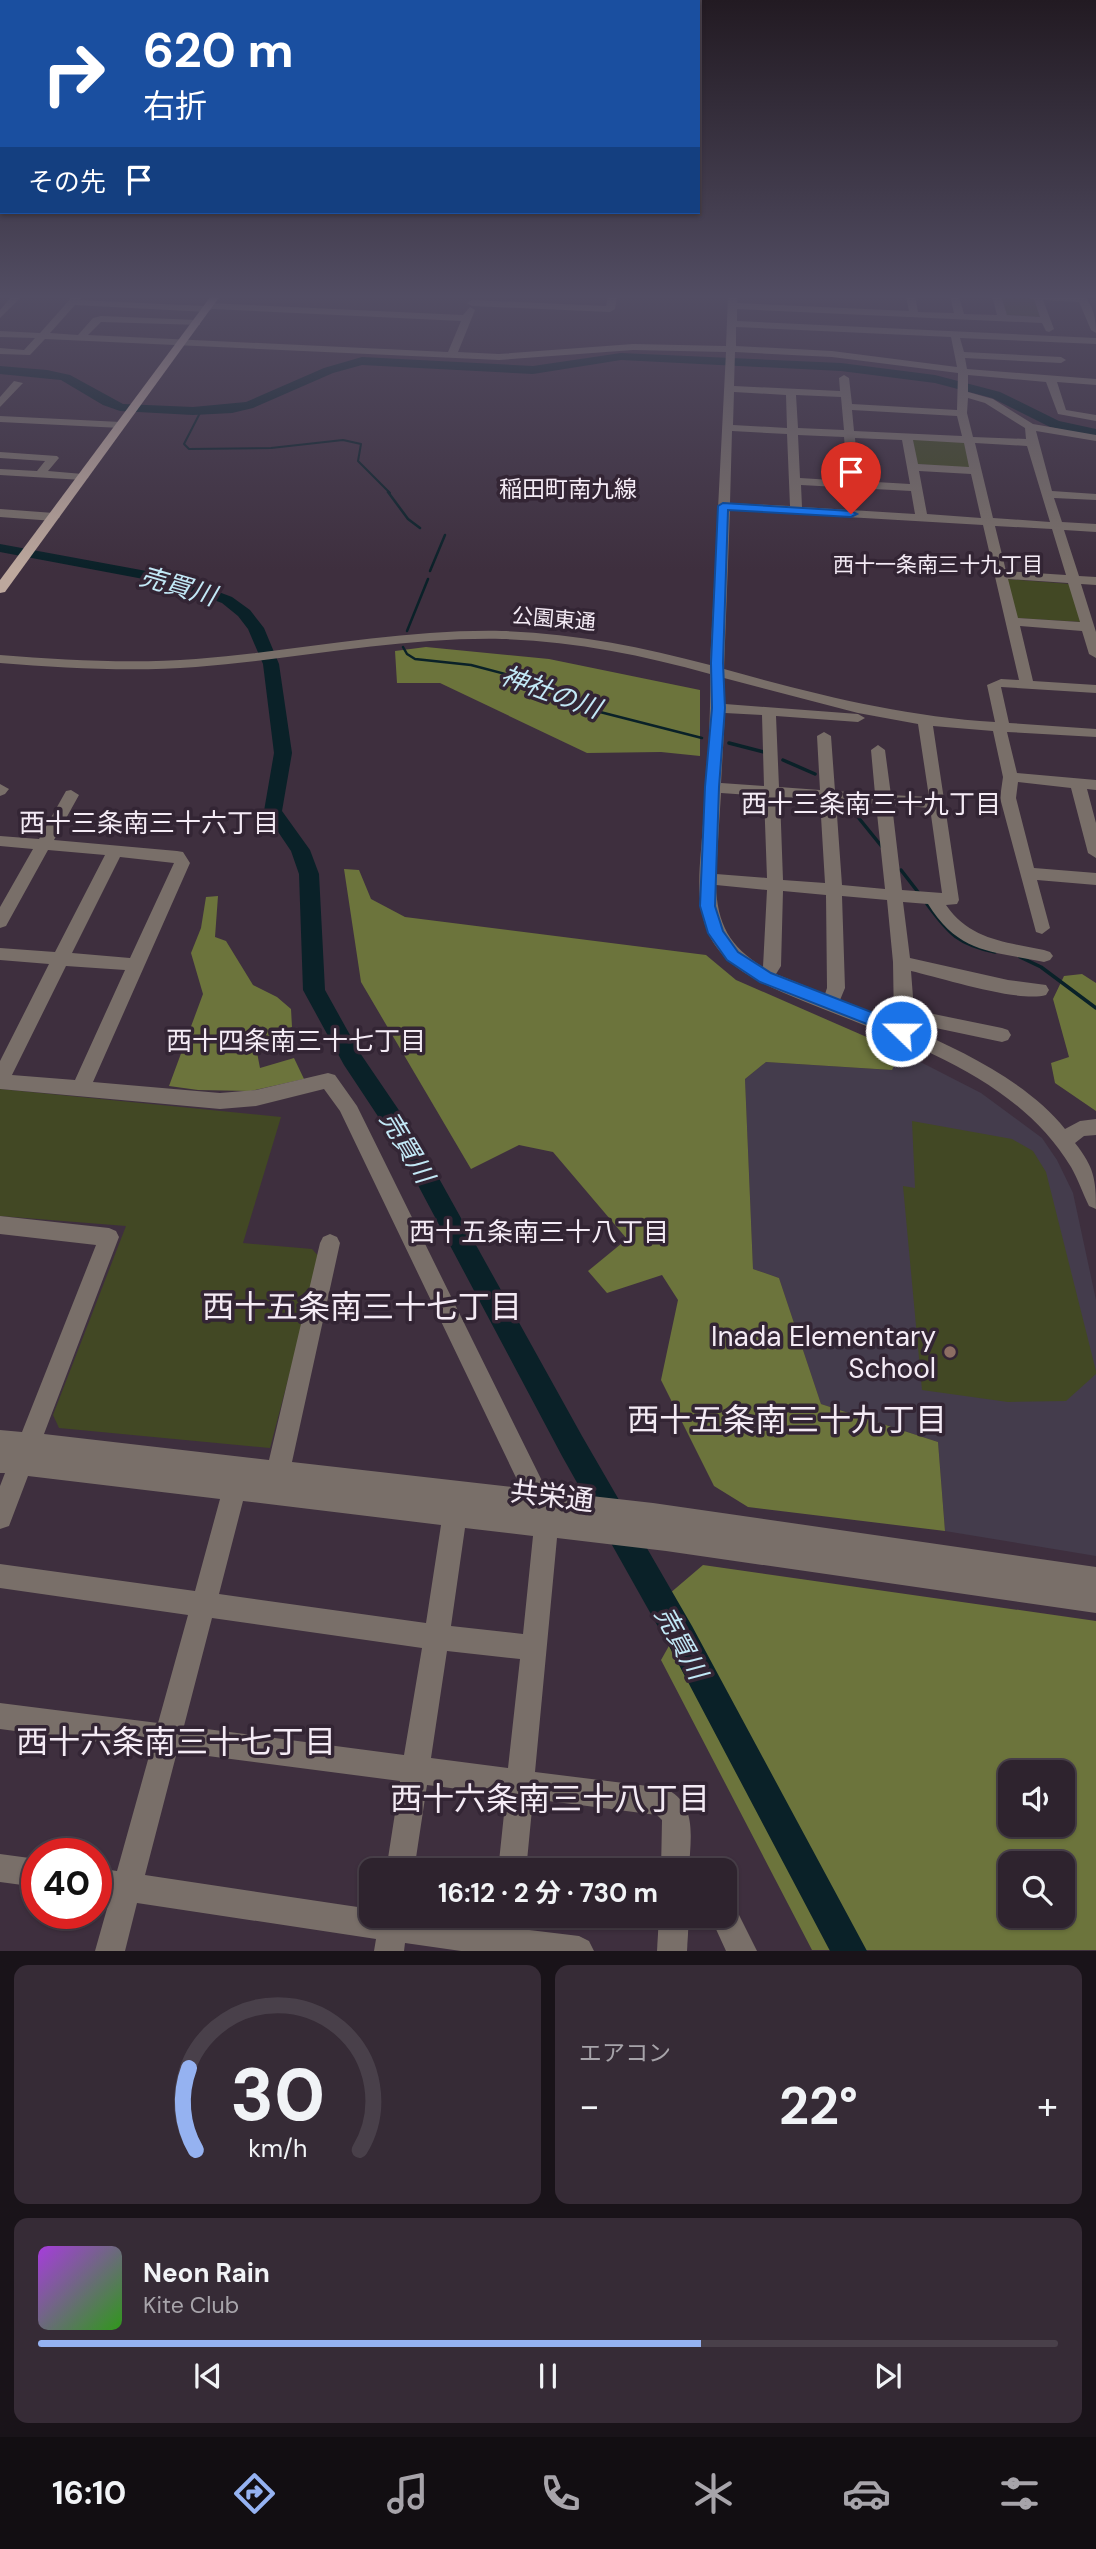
<!DOCTYPE html>
<html lang="ja">
<head>
<meta charset="utf-8">
<style>
	body { margin:0; font-family:"DM Sans","Noto Sans JP",sans-serif; background:#362b36; color:#f1f3f6; height:100vh; display:flex; flex-direction:column; font-size:26px; white-space:nowrap }
	* { box-sizing:border-box; margin:0 }
	p { font-size:23px; color:#a7a4aa }
	.icon { flex:none; width:38px; height:38px; fill:none; stroke:currentColor; stroke-width:2; stroke-linecap:round; stroke-linejoin:round }
	.map { position:relative; height:1951px; overflow:hidden }
	.drawer { display:flex; flex-direction:column; gap:14px; padding:14px; background:#191319; flex:1 }
	.drawer>* { flex:none }
	.banner { position:absolute; left:0px; top:0px; width:700px; height:214px; box-shadow:0 2px 5px #0004,0 0 0 2px #49404a; background:#1a4fa0; color:#fff; overflow:hidden }
	.fabs { position:absolute; left:998px; top:1760px; display:grid; gap:14px }
	.fabs a { display:grid; place-items:center; width:77px; height:77px; border-radius:14px; background:#2e232e; box-shadow:0 2px 5px #0004,0 0 0 2px #49404a; font-size:35px }
	.speed { position:absolute; left:21px; top:1838px; display:flex; gap:14px; font-size:35px; font-weight:700; text-align:center }
	.speed>* { display:grid; place-content:center; width:91px; height:91px; border-radius:50%; background:#2e232e; box-shadow:0 2px 5px #0004,0 0 0 2px #49404a; line-height:1 }
	.speed .limit { border:10px solid #d22; background:#fff; color:#111 }
	.pin { position:absolute; display:grid; place-items:center; width:60px; height:60px; color:#fff; margin:-72px -30px; border-radius:50% 50% 50% 0; rotate:-45deg; box-shadow:0 0 7px #0007 }
	.pin .icon { rotate:45deg }
	.me { position:absolute; width:77px; margin:-38px; rotate:292deg; stroke-linejoin:round; filter:drop-shadow(0 0 5px #0008) }
	.turn { display:flex; align-items:center; gap:24px; height:147px; padding:0 28px; font-size:32px }
	.turn .icon { width:91px; height:91px; stroke-width:2.5 }
	.turn b { display:block; font-size:49px; line-height:60px }
	.then { display:flex; align-items:center; height:66px; padding:0 28px; background:#0003; gap:14px; font-size:26px }
	.big { font-size:52px; font-weight:700; line-height:1.1 }
	.drawer .widget { flex:1; display:flex; flex-direction:column; justify-content:center; gap:10px; min-width:0; padding:0 24px; border-radius:14px; background:#362b36 }
	.drawer .dial { align-items:center; gap:0 }
	.dial svg { height:182px; overflow:visible; fill:none; stroke:#49404a; stroke-width:7; stroke-linecap:round; text-anchor:middle }
	.dial text { fill:#f1f3f6; stroke:none }
	.song { display:flex; align-items:center; gap:21px }
	.cover { width:84px; height:84px; border-radius:10px; background:linear-gradient(135deg,hsl(280 70% 55%),hsl(110 70% 35%)) }
	.played { height:7px; border-radius:4px; background:linear-gradient(90deg,#95b2f1 65%,#49404a 65%) }
	.keys { display:flex; justify-content:space-around; direction:ltr }
	.heat { display:flex; justify-content:space-between; align-items:center; font-size:38px; direction:ltr }
	.drawer .tiles { flex:1; display:grid; gap:14px; grid-template-columns:1fr 1fr }
	.widget:last-child { grid-column:span 2 }
	.trip { position:absolute; left:359px; top:1858px; width:378px; height:70px; border-radius:14px; background:#2e232e; box-shadow:0 2px 5px #0004,0 0 0 2px #49404a; font-weight:700; line-height:70px; text-align:center }
	.dock { display:flex; height:112px; justify-content:space-around; align-items:center; background:#120e12; color:#a7a4aa }
	.dock .icon { width:49px; height:49px }
	.dock .active { color:#95b2f1 }
	.dock b { font-size:32px; color:#f1f3f6 }
	.map>svg:first-child { display:block }
</style>
</head>
<body>
<div class="map">
<svg width="1096" height="1951" viewBox="0 0 1096 1951">
	<rect width="100%" height="100%" fill="#3e2f3e"/>
	<path fill="#443c4c" d="M 901,1052 L 981,1093 L 1042,1138 L 1057,1160 L 1073,1193 L 1096,1300 L 1096,1556 L 945,1531 L 938,1442 L 821,1404 L 779,1278 L 753,1269 L 745,1079 L 766,1062 L 891,1070 Z"/>
	<g fill="#424824">
		<path d="M 1002,297 L 1035,299 L 1041,317 L 1005,315 L 999,298 Z"/>
		<path d="M 916,438 L 968,443 L 970,468 L 915,464 L 913,440 Z"/>
		<path d="M 1005,579 L 1070,584 L 1083,622 L 1014,618 Z"/>
		<path d="M 0,1089 L 281,1117 L 243,1243 L 312,1249 L 320,1258 L 270,1448 L 59,1428 L 53,1415 L 126,1226 L 0,1216 Z"/>
		<path d="M 912,1121 L 1012,1139 L 1033,1151 L 1046,1172 L 1096,1371 L 1096,1374 L 1066,1401 L 1008,1402 L 922,1390 L 903,1186 L 915,1188 Z"/>
	</g>
	<g fill="#6c743c" fill-rule="evenodd">
		<path d="M 426,647 L 549,659 L 700,690 L 700,756 L 661,752 L 587,753 L 440,683 L 397,683 L 395,651 Z"/>
		<path d="M 344,869 L 359,870 L 371,899 L 405,917 L 706,955 L 736,980 L 901,1052 L 892,1070 L 766,1062 L 745,1079 L 753,1269 L 779,1278 L 821,1404 L 938,1442 L 945,1531 L 748,1507 L 714,1486 L 661,1380 L 678,1300 L 662,1275 L 607,1293 L 588,1271 L 627,1239 L 553,1152 L 519,1145 L 471,1169 L 361,982 Z"/>
		<path d="M 218,896 L 215,937 L 226,941 L 253,985 L 277,997 L 291,1009 L 292,1027 L 255,1042 L 260,1068 L 294,1058 L 304,1079 L 251,1091 L 198,1090 L 169,1086 L 203,994 L 191,953 L 201,928 L 206,897 Z"/>
		<path d="M 1082,974 L 1096,983 L 1096,1111 L 1055,1083 L 1051,1063 L 1069,1057 L 1053,999 L 1064,976 Z"/>
		<path d="M 703,1565 L 1096,1621 L 1096,1950 L 812,1950 L 661,1660 L 683,1621 L 669,1594 ZM 1010,1773 L 1062,1773 L 1062,1825 L 1010,1825 ZM 1010,1864 L 1062,1864 L 1062,1916 L 1010,1916 Z"/>
	</g>
	<g fill="none" stroke-linecap="round" stroke-linejoin="round">
		<path stroke="#0a2128" stroke-width="2" d="M 202,409 L 184,444 L 189,449 L 271,448 L 343,440 L 361,444 L 358,461 L 390,493"/>
		<g stroke="#0a2128" stroke-width="2.5">
			<path d="M 388,492 L 408,519 L 420,528"/>
			<path d="M 430,571 L 445,535"/>
			<path d="M 407,631 L 428,579"/>
			<path d="M 403,647 L 407,654 L 415,659 L 471,665 L 532,681 L 600,712 L 702,738"/>
		</g>
		<g stroke="#0a2128" stroke-width="3.5">
			<path d="M 729,743 L 764,752"/>
			<path d="M 783,760 L 815,774"/>
			<path d="M 849,806 L 883,848"/>
			<path d="M 901,870 L 918,892"/>
			<path d="M 927,904 C 949,934 958,944 995,952"/>
			<path d="M 1020,957 L 1041,967 L 1096,1008"/>
		</g>
		<g fill="#0a2128" fill-rule="evenodd">
			<path d="M 621,353 L 841,363 L 935,375 L 1000,392 L 1059,421 L 1096,429 L 1096,437 L 1050,427 L 992,398 L 935,383 L 841,371 L 621,360 L 533,374 L 362,365 L 333,373 L 253,408 L 232,413 L 193,415 L 120,411 L 103,405 L 61,380 L 0,374 L 0,366 L 47,370 L 70,375 L 123,404 L 193,407 L 246,402 L 324,368 L 362,357 L 533,366 Z"/>
			<path d="M 0,544 L 179,577 L 232,597 L 250,610 L 264,628 L 279,664 L 292,753 L 282,811 L 310,850 L 319,874 L 325,990 L 360,1053 L 411,1128 L 582,1436 L 692,1626 L 867,1951 L 830,1951 L 670,1648 L 562,1456 L 395,1142 L 344,1065 L 303,990 L 299,874 L 291,851 L 264,811 L 274,753 L 263,664 L 248,629 L 238,616 L 222,603 L 170,584 L 0,552 Z"/>
		</g>
		<g fill="#796f69" fill-rule="evenodd">
			<path d="M 12,296 L 22,296 L 0,318 L 0,310 Z"/>
			<path d="M 73,296 L 82,296 L 80,300 L 204,306 L 209,303 L 463,315 L 470,307 L 475,310 L 458,352 L 499,354 L 633,344 L 726,346 L 728,296 L 738,296 L 737,303 L 909,311 L 906,296 L 915,296 L 918,312 L 954,313 L 950,296 L 959,296 L 964,314 L 997,315 L 992,296 L 1001,296 L 1007,315 L 1040,317 L 1034,299 L 1016,296 L 1084,296 C 1094,306 1096,320 1096,333 L 1091,330 L 1079,302 L 1043,300 L 1054,329 L 1049,332 L 1046,331 L 1042,323 L 737,309 L 737,321 L 1096,338 L 1096,344 L 960,338 L 964,352 L 1061,357 L 1066,360 L 1061,363 L 965,358 L 967,369 L 1096,379 L 1096,385 L 1057,382 L 1066,410 L 1096,415 L 1096,421 L 1058,414 L 1046,382 L 968,375 L 968,392 L 993,399 L 1033,424 L 1096,435 L 1096,441 L 1036,431 L 1052,491 L 1096,494 L 1096,500 L 1054,498 L 1062,522 L 1096,524 L 1096,532 L 1064,530 L 1079,576 L 1096,577 L 1096,585 L 1081,584 L 1096,632 L 1096,658 L 1089,654 L 1082,631 L 1020,626 L 1033,681 L 1096,685 L 1096,693 L 1001,687 L 1009,723 L 1096,729 L 1096,737 L 1007,732 L 1017,773 L 1096,780 L 1096,790 L 1087,789 L 1096,823 L 1096,858 L 1088,853 L 1071,788 L 1018,782 L 1016,798 L 1034,868 L 1096,873 L 1096,885 L 1037,880 L 1050,928 L 1042,934 L 1036,932 L 1000,798 L 1003,777 L 993,731 L 933,726 L 959,900 L 957,904 L 946,905 C 970,940 1006,942 1044,950 L 1050,952 L 1053,956 L 1050,960 L 1044,962 C 992,951 959,954 928,904 L 903,902 L 910,958 L 1008,980 L 1046,985 L 1049,990 L 1046,995 C 1019,1003 942,978 911,971 L 914,1010 L 1002,1028 L 1008,1030 L 1011,1035 L 1008,1040 L 1002,1042 L 912,1023 L 911,1029 C 962,1050 1031,1085 1065,1129 L 1080,1121 L 1096,1119 L 1096,1135 L 1084,1136 L 1075,1143 C 1094,1167 1096,1179 1096,1209 L 1089,1206 C 1083,1194 1078,1179 1071,1167 C 1005,1059 866,1033 760,982 C 737,969 717,955 707,930 C 694,898 701,858 703,824 C 707,774 711,724 710,674 C 642,655 573,641 502,639 C 399,637 298,659 196,667 C 131,672 65,668 0,663 L 0,655 C 65,660 131,664 196,659 C 298,651 399,629 502,631 C 573,633 642,647 710,665 L 726,352 L 633,350 L 499,360 L 45,339 L 30,355 L 0,354 L 0,348 L 24,350 L 35,338 L 0,337 L 0,331 L 40,333 ZM 75,305 L 207,312 L 212,309 L 461,321 L 448,352 L 88,335 L 101,322 L 200,325 L 200,321 L 197,320 L 101,316 L 93,318 L 78,335 L 50,333 ZM 736,327 L 951,337 L 957,367 L 832,351 L 736,346 ZM 735,352 L 832,357 L 958,373 L 957,410 L 852,404 L 849,378 L 844,375 L 839,378 L 840,391 L 734,386 ZM 734,392 L 786,395 L 787,428 L 733,425 ZM 796,395 L 841,397 L 844,430 L 798,428 ZM 968,398 L 985,403 L 1025,428 L 1026,439 L 973,437 L 967,413 ZM 852,410 L 957,416 L 962,436 L 854,431 ZM 732,431 L 787,434 L 790,506 L 730,503 ZM 798,435 L 844,437 L 848,481 L 800,478 ZM 855,438 L 902,440 L 910,484 L 859,481 ZM 913,440 L 964,443 L 969,467 L 918,464 ZM 975,443 L 1027,446 L 1050,522 L 993,518 ZM 919,471 L 971,474 L 981,518 L 927,514 ZM 801,485 L 911,491 L 915,514 L 802,507 ZM 730,510 L 983,525 L 1019,680 L 1001,679 L 987,685 L 995,722 C 901,716 814,694 724,669 ZM 995,526 L 1052,529 L 1066,575 L 1006,571 ZM 1008,579 L 1068,583 L 1080,622 L 1018,618 ZM 724,678 L 858,713 L 918,724 L 929,797 L 891,795 L 885,750 L 878,745 L 871,750 L 875,794 L 835,791 L 831,736 L 824,732 L 817,736 L 820,790 L 779,787 L 776,716 L 858,722 L 865,718 L 858,714 L 725,704 ZM 725,713 L 762,715 L 764,786 L 721,783 ZM 721,793 L 764,796 L 767,878 L 716,874 ZM 780,797 L 820,800 L 825,883 L 783,880 ZM 836,801 L 876,804 L 885,889 L 842,885 ZM 892,805 L 930,808 L 942,893 L 902,890 ZM 716,885 L 767,890 L 763,967 C 730,947 717,924 716,885 ZM 783,891 L 826,895 L 827,988 L 825,994 L 776,974 L 781,966 ZM 842,896 L 887,900 L 893,962 L 894,1022 L 840,1000 L 845,988 Z"/>
			<path d="M 608,296 L 617,296 L 615,309 L 610,312 L 472,306 L 467,303 L 472,300 L 606,306 Z"/>
			<path d="M 14,381 L 23,383 L 0,407 L 0,397 Z"/>
			<path d="M 0,416 L 121,422 L 126,425 L 121,428 L 0,422 Z"/>
			<path d="M 0,452 L 57,456 L 59,458 L 48,471 L 83,474 L 89,477 L 83,480 L 0,475 L 0,469 L 37,471 L 45,461 L 0,458 Z"/>
			<path d="M 0,509 L 54,513 L 60,517 L 54,521 L 0,517 Z"/>
			<path d="M 0,784 L 9,789 L 5,794 L 0,796 Z"/>
			<path d="M 71,790 L 79,795 L 54,840 L 177,851 L 183,852 L 190,863 L 93,1082 L 220,1093 L 256,1090 L 328,1073 L 335,1075 L 357,1106 L 547,1491 L 653,1503 L 1096,1567 L 1096,1613 L 666,1551 L 557,1538 L 535,1772 L 664,1788 C 699,1803 690,1839 689,1871 L 661,1871 L 662,1820 L 657,1815 L 533,1799 L 526,1871 L 498,1871 L 506,1795 L 427,1785 L 414,1871 L 386,1871 L 400,1781 L 177,1752 L 145,1875 L 371,1909 L 371,1916 L 423,1916 L 492,1925 L 493,1916 L 523,1916 L 521,1929 L 579,1936 L 589,1941 L 594,1951 L 461,1951 L 405,1943 L 404,1951 L 374,1951 L 376,1939 L 137,1903 L 125,1951 L 95,1951 L 110,1898 L 96,1896 L 96,1868 L 117,1871 L 151,1749 L 0,1729 L 0,1703 L 158,1723 L 188,1615 L 0,1588 L 0,1564 L 195,1591 L 220,1499 L 28,1476 L 9,1526 L 0,1529 L 0,1486 L 5,1473 L 0,1473 L 0,1430 L 22,1432 L 96,1245 L 0,1234 L 0,1216 L 109,1228 L 116,1231 L 119,1237 L 44,1434 L 269,1460 L 320,1243 L 323,1237 L 330,1234 L 337,1237 L 340,1243 L 292,1462 L 521,1488 L 340,1111 L 324,1089 L 256,1106 L 220,1109 L 0,1089 L 0,1061 L 49,964 L 0,960 L 0,948 L 55,952 L 105,855 L 48,850 L 6,926 L 0,928 L 0,907 L 33,849 L 0,846 L 0,836 L 39,839 L 66,791 ZM 120,857 L 174,863 L 130,958 L 72,953 ZM 66,966 L 125,970 L 75,1080 L 12,1075 ZM 243,1501 L 441,1525 L 426,1623 L 219,1594 ZM 465,1528 L 533,1536 L 523,1634 L 451,1626 ZM 212,1618 L 422,1648 L 404,1755 L 184,1726 ZM 447,1651 L 520,1659 L 508,1768 L 431,1758 Z"/>
			<path d="M 0,1854 L 37,1859 L 37,1887 L 0,1882 Z"/>
			<path d="M 724,1901 L 734,1905 L 757,1951 L 726,1951 L 710,1916 L 724,1916 Z"/>
			<path d="M 659,1916 L 689,1916 L 687,1951 L 657,1951 Z"/>
		</g>
		<path fill="#bda89d" fill-rule="evenodd" d="M 211,296 L 220,296 L 5,592 L 0,593 L 0,580 Z"/>
	</g>
	<linearGradient id="sky" x2="0" y2="1"><stop stop-color="#221a22"/><stop offset="0.52" stop-color="#524d63"/><stop offset="1" stop-color="#524d63" stop-opacity="0"/></linearGradient>
	<rect width="1096" height="570" fill="url(#sky)"/>
	<path fill="#1a73e8" stroke="#114b97" stroke-width="2" d="M 723,503 L 851,511 L 857,514 L 851,517 L 728,510 L 723,663 L 725,708 L 719,787 L 715,906 L 723,931 L 738,952 L 771,973 L 907,1026 L 910,1031 L 907,1035 L 895,1035 L 760,982 L 727,960 L 708,933 L 700,906 L 705,787 L 712,708 L 711,663 L 718,506 Z"/>
	<circle fill="#8d6e63" stroke="#332534" stroke-width="2.5" cx="950" cy="1352" r="7"/>
	<g text-anchor="middle" dominant-baseline="central" stroke-width="7" stroke-linejoin="round" paint-order="stroke">
		<g font-size="21" fill="#f4ebf5" stroke="#332534">
			<text x="938" y="565">西十一条南三十九丁目</text>
		</g>
		<g font-size="21" fill="#f4ebf5" stroke="#332534">
			<text transform="translate(554 619) rotate(5)">公園東通</text>
		</g>
		<g font-size="23" fill="#f4ebf5" stroke="#332534">
			<text x="568" y="489">稲田町南九線</text>
		</g>
		<g font-size="26" font-style="italic" fill="#c2e8f6" stroke="#332534">
			<text transform="translate(178 586) rotate(16)">売買川</text>
			<text transform="translate(551 692) rotate(20)">神社の川</text>
			<text transform="translate(407 1147) rotate(59)">売買川</text>
			<text transform="translate(681 1643) rotate(61)">売買川</text>
		</g>
		<g font-size="26" fill="#f4ebf5" stroke="#332534">
			<text x="871" y="804">西十三条南三十九丁目</text>
			<text x="149" y="823">西十三条南三十六丁目</text>
			<text x="296" y="1041">西十四条南三十七丁目</text>
			<text x="539" y="1232">西十五条南三十八丁目</text>
		</g>
		<g font-size="28" fill="#f4ebf5" stroke="#332534" text-anchor="end">
			<text x="936" y="1336">Inada Elementary<tspan x="936" dy="32">School</tspan></text>
		</g>
		<g font-size="28" fill="#f4ebf5" stroke="#332534">
			<text transform="translate(552 1496) rotate(7)">共栄通</text>
		</g>
		<g font-size="32" fill="#f4ebf5" stroke="#332534">
			<text x="362" y="1307">西十五条南三十七丁目</text>
			<text x="787" y="1420">西十五条南三十九丁目</text>
			<text x="176" y="1742">西十六条南三十七丁目</text>
			<text x="550" y="1799">西十六条南三十八丁目</text>
		</g>
	</g>
</svg>
<div class="fabs">
<a><svg class="icon" aria-label="sound" viewBox="0 0 24 24"><path d="M4 9h4l5-4v14l-5-4H4zM17 9q2 3 0 6"/></svg></a>
<a><svg class="icon" aria-label="search" viewBox="0 0 24 24"><circle cx="10" cy="10" r="6"/><path d="M15 15l6 6"/></svg></a>
</div>
<div class="speed"><div class="limit">40</div></div>
<div class="pin" style="left:851px;top:514px;background:#d93025"><svg class="icon" aria-label="arrive" viewBox="0 0 24 24"><path d="M6 21V4h12l-3 4 3 4H6"/></svg></div>
<svg class="me" style="left:901px;top:1031px" viewBox="-20 -20 40 40"><circle r="17" fill="#1a73e8" stroke="#fff" stroke-width="3"/><path d="M0-11L8 9 0 5-8 9z" fill="#fff"/></svg>
<div class="trip">16:12 · 2 分 · 730 m</div>
<div class="banner">
<div class="turn"><svg class="icon" aria-label="right" viewBox="0 0 24 24"><path d="M7 20v-9h11M14 6l5 5-5 5"/></svg><div><b>620 m</b>右折</div></div>
<div class="then">その先<svg class="icon" aria-label="arrive" viewBox="0 0 24 24"><path d="M6 21V4h12l-3 4 3 4H6"/></svg></div>
</div>
</div>
<section class="drawer">
<div class="tiles">
<div class="widget dial"><svg viewBox="0 0 100 80">
<path d="M14 69A42 42 0 1 1 86 69"/>
<path d="M14 69A42 42 0 0 1 11 33" stroke="#95b2f1"/>
<text x="50" y="56" font-size="32" font-weight="700">30</text>
<text x="50" y="72" font-size="11">km/h</text>
</svg></div>
<div class="widget"><p>エアコン</p>
<div class="heat"><a>−</a><b class="big">22°</b><a>+</a></div>
</div>
<div class="widget">
<div class="song"><i class="cover"></i><div><b>Neon Rain</b><p>Kite Club</p></div></div>
<div class="played"></div>
<div class="keys"><svg class="icon" aria-label="previous" viewBox="0 0 24 24"><path d="M18 5L8 12l10 7zM5 5v14"/></svg><svg class="icon" aria-label="pause" viewBox="0 0 24 24"><path d="M8 5v14M16 5v14"/></svg><svg class="icon" aria-label="next" viewBox="0 0 24 24"><path d="M6 5l10 7-10 7zM19 5v14"/></svg></div>
</div>
</div>
</section>
<nav class="dock">
<b>16:10</b>
<svg class="icon active" aria-label="directions" viewBox="0 0 24 24"><path d="M12 3l9 9-9 9-9-9zM9 14v-3h6M13 9l2 2-2 2"/></svg>
<svg class="icon" aria-label="music" viewBox="0 0 24 24"><path d="M9 18V5l10-2v13"/><circle cx="6" cy="18" r="3"/><circle cx="16" cy="16" r="3"/></svg>
<svg class="icon" aria-label="phone" viewBox="0 0 24 24"><path d="M5 4h4l2 5-3 2q2 4 5 5l2-3 5 2v4C11 20 4 13 5 4z"/></svg>
<svg class="icon" aria-label="climate" viewBox="0 0 24 24"><path d="M12 3v18M4 7l16 10M4 17L20 7"/></svg>
<svg class="icon" aria-label="car" viewBox="0 0 24 24"><path d="M5 17H2v-5l4-1 3-4h7l3 4 3 1v5h-3M9 17h6M6 11h13"/><circle cx="7" cy="17" r="2"/><circle cx="17" cy="17" r="2"/></svg>
<svg class="icon" aria-label="filters" viewBox="0 0 24 24"><path d="M4 7h16M4 17h16"/><circle cx="9" cy="7" r="2"/><circle cx="15" cy="17" r="2"/></svg>
</nav>
</body>
</html>
